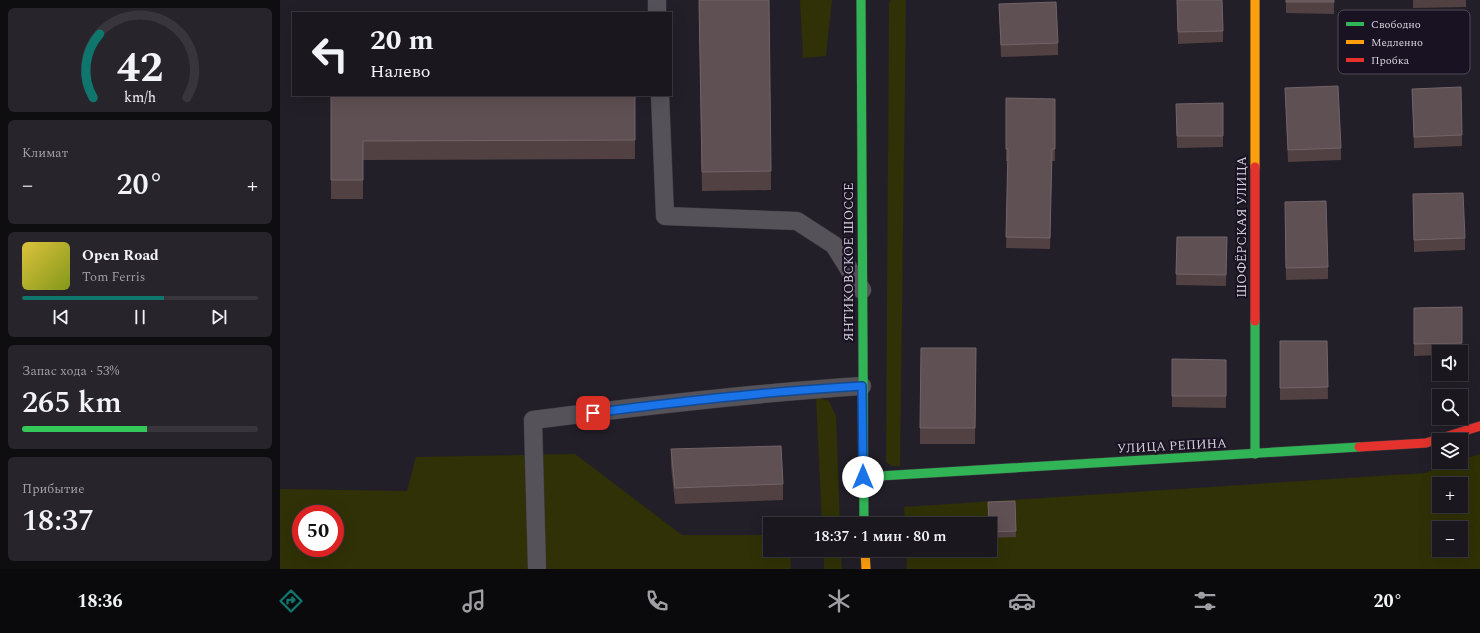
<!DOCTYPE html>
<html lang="ru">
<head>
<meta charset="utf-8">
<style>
	body { margin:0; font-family:Spectral,serif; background:#27242b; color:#f1f3f6; height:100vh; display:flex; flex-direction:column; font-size:15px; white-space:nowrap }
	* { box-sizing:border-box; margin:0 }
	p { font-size:13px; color:#9f9fa4 }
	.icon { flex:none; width:22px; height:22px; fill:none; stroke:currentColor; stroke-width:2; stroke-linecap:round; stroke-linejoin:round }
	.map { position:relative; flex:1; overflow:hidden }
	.details { display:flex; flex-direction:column; gap:8px; padding:8px; background:#0e0d10; width:280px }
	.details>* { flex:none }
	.banner { position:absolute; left:12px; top:12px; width:380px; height:84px; border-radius:0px; box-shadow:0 4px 16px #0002,0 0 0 1px #38363c; background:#1a171e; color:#f1f3f6; overflow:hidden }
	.fabs { position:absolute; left:1152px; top:345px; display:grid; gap:8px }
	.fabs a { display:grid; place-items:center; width:36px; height:36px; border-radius:0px; background:#1a171e; box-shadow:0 4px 16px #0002,0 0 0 1px #38363c; font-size:20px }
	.speed { position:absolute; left:12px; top:505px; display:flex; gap:8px; font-size:20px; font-weight:700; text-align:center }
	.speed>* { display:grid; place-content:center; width:52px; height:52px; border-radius:50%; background:#1a171e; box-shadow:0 4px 16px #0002,0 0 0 1px #38363c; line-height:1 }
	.speed .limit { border:6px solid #d22; background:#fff; color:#111 }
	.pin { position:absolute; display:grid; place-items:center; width:34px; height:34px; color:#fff; margin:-17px; border-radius:8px; box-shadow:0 2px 6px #0006 }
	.me { position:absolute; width:44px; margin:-22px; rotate:0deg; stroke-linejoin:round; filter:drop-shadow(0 0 3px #0008) }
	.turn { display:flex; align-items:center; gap:14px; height:84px; padding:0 12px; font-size:18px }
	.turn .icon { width:52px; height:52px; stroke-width:2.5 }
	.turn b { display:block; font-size:28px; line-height:34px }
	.big { font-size:30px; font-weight:600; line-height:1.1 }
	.details .card { flex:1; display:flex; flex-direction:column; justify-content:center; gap:6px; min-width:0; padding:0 14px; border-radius:6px; background:#27242b }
	.details .dial { align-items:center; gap:0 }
	.dial svg { height:104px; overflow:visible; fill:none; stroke:#38363c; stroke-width:7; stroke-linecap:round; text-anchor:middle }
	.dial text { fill:#f1f3f6; stroke:none }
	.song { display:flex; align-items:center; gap:12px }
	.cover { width:48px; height:48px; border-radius:6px; background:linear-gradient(135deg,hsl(50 70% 55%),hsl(70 70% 35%)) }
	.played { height:4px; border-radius:2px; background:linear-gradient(90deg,#0f766e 60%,#38363c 60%) }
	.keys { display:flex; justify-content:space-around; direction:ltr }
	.heat { display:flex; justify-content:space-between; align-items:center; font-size:22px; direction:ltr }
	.charge { height:6px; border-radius:3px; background:linear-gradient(90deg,#34c759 53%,#38363c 0) }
	.trip { position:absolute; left:483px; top:517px; width:234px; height:40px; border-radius:0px; background:#1a171e; box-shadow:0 4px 16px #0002,0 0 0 1px #38363c; font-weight:600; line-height:40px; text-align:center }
	.menu { display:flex; height:64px; justify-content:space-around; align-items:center; background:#0a090c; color:#9f9fa4 }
	.menu .icon { width:28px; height:28px }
	.menu .on { color:#0f766e }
	.menu b { font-size:18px; color:#f1f3f6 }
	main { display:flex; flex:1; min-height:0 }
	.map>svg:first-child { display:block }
</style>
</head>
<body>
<main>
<section class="details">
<div class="card dial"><svg viewBox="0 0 100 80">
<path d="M14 69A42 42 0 1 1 86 69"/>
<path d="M14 69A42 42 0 0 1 19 20" stroke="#0f766e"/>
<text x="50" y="56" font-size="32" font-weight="700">42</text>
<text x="50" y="72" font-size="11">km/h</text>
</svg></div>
<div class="card"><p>Климат</p>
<div class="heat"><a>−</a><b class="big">20°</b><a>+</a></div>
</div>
<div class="card">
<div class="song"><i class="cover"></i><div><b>Open Road</b><p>Tom Ferris</p></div></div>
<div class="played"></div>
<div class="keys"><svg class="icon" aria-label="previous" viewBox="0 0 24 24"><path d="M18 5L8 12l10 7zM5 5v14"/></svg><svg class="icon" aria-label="pause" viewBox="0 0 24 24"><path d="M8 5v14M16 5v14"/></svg><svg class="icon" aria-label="next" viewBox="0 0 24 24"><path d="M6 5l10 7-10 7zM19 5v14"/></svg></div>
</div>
<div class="card"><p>Запас хода · 53%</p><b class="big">265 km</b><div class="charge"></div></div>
<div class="card"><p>Прибытие</p><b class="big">18:37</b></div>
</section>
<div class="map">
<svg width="1200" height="569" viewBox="0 0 1200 569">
	<rect width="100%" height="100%" fill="#231f28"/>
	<g fill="#303106" fill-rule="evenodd">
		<path d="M 520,0 L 552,0 L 546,56 L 523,58 Z"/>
		<path d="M 611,0 L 626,0 L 620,466 L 612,466 L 606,462 L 609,4 Z"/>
		<path d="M 536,397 L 549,401 L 556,416 L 560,524 L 542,524 Z"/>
		<path d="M 295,454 L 402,535 L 490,535 L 490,550 L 510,550 L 511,569 L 0,569 L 0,489 L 127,491 L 136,457 ZM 21,514 L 55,514 L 55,548 L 21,548 Z"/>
		<path d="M 1200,454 L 1200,569 L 627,569 L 626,550 L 710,550 L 710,524 L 625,524 L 624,507 L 1145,473 L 1176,462 L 1181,462 L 1181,460 ZM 1159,484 L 1181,484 L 1181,506 L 1159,506 ZM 1159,528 L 1181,528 L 1181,550 L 1159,550 Z"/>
		<path d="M 544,550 L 561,550 L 562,569 L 544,569 Z"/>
	</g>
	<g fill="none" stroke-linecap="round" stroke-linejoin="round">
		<defs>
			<g id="lane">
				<path d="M 377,0 L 377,13"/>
				<path d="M 380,95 L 385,216 L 517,221 L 554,245 L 582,290"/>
				<path d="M 257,569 L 253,420 C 363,406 472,393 582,386"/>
			</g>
			<g id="fast">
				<path d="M 581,0 L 584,524"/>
				<path d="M 975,321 L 975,454"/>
				<path d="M 583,477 L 1079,447"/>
			</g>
			<g id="slow">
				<path d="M 975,0 L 975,167"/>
				<path d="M 585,550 L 586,569"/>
			</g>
			<g id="jam">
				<path d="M 975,167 L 975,321"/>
				<path d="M 1079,447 L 1146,443 L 1200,426"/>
			</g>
		</defs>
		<use href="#lane" stroke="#3d3940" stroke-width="19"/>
		<use href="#fast" stroke="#3d3940" stroke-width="10"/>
		<use href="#slow" stroke="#3d3940" stroke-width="10"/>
		<use href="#jam" stroke="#3d3940" stroke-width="10"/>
		<use href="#lane" stroke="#555259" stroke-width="18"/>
		<use href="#fast" stroke="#30b455" stroke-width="9"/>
		<use href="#slow" stroke="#ff9f0a" stroke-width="9"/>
		<use href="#jam" stroke="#e5322d" stroke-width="9"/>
	</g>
	<g fill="#514142">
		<path d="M 419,0 L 491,171 L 491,190 L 422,191 Z"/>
		<path d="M 897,0 L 943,31 L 943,42 L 898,44 Z"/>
		<path d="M 1006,0 L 1054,0 L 1054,14 L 1006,13 Z"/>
		<path d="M 1133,0 L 1186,0 L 1186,7 L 1133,8 Z"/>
		<path d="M 719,4 L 778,43 L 778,55 L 721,57 Z"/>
		<path d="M 1005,88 L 1061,148 L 1061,160 L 1008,162 Z"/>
		<path d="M 1132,89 L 1182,135 L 1182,146 L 1134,148 Z"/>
		<path d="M 51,95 L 355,95 L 355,159 L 83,160 L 83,199 L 51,199 Z"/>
		<path d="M 726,98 L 775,99 L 775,161 L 772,161 L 770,249 L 726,248 L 728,161 L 726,161 Z"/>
		<path d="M 943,103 L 943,147 L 897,148 L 896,104 Z"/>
		<path d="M 1133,194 L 1185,238 L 1185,250 L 1134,252 Z"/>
		<path d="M 1005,214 L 1048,267 L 1048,279 L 1006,280 Z"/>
		<path d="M 897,237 L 947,237 L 946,286 L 896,285 Z"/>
		<path d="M 1182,307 L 1182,355 L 1181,355 L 1181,352 L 1159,352 L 1159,355 L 1134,356 L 1134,308 Z"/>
		<path d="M 1000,341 L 1047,341 L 1048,399 L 1000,400 Z"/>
		<path d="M 696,348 L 695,444 L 640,444 L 640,428 Z"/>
		<path d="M 892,359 L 946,360 L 946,408 L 892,407 Z"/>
		<path d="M 391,449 L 503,484 L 503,500 L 395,504 L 391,465 Z"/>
		<path d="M 735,501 L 736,537 L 710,538 L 710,524 L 709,524 L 708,502 Z"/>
	</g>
	<g fill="#5f5053" stroke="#716468">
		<path d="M 419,0 L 489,0 L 491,171 L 422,172 Z"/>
		<path d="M 897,0 L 942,0 L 943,31 L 898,32 Z"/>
		<rect x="1006" y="0" width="48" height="2"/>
		<path d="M 776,2 L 778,43 L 721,45 L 719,4 Z"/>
		<path d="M 1058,86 L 1061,148 L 1008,150 L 1005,88 Z"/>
		<path d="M 1181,87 L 1182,135 L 1134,137 L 1132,89 Z"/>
		<path d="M 51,95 L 355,95 L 355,140 L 83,141 L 83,180 L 51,180 Z"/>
		<path d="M 726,98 L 775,99 L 775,149 L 772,149 L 770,238 L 726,237 L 728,149 L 726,149 Z"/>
		<path d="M 943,103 L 943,136 L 897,136 L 896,104 Z"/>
		<path d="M 1183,193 L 1185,238 L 1134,240 L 1133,194 Z"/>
		<path d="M 1046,201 L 1048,267 L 1006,268 L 1005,202 Z"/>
		<path d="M 897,237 L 947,237 L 946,275 L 896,274 Z"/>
		<path d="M 1182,307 L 1182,343 L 1134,344 L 1134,308 Z"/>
		<path d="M 1000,341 L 1047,341 L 1048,387 L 1000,388 Z"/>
		<path d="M 641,348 L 696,348 L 695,428 L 640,428 Z"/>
		<path d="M 892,359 L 946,360 L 946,396 L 892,396 Z"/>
		<path d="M 501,446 L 503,484 L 395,488 L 391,449 Z"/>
		<path d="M 735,501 L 736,531 L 710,532 L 710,524 L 709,524 L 708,502 Z"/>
	</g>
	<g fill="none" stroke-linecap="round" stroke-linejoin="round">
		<defs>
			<path id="route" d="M 313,413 C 403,401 492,391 582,386 L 583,477"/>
		</defs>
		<use href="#route" stroke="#114b97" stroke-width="10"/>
		<use href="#route" stroke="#1a73e8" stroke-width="7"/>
	</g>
	<g text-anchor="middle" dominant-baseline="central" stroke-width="4" stroke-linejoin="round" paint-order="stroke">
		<g font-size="13" fill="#d4cfda" stroke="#191222">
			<text transform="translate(962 227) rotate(-90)">ШОФЁРСКАЯ УЛИЦА</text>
			<text transform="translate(569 262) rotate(-90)">ЯНТИКОВСКОЕ ШОССЕ</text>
			<text transform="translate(892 446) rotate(-3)">УЛИЦА РЕПИНА</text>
		</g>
	</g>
	<rect x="1058" y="10" width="132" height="64" rx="6" fill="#191222" stroke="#514b59" stroke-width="1"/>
	<rect x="1066" y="22" width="18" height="4" fill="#30b455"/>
	<rect x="1066" y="40" width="18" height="4" fill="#ff9f0a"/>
	<rect x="1066" y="58" width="18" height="4" fill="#e5322d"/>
	<g font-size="11" fill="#d4cfda">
		<text x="1091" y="28">Свободно</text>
		<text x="1091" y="46">Медленно</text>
		<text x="1091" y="64">Пробка</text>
	</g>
</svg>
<div class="fabs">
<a><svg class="icon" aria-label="sound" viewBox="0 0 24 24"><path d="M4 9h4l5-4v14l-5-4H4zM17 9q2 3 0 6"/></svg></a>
<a><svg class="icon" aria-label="search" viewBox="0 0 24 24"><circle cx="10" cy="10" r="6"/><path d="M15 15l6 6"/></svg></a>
<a><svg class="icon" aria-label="layers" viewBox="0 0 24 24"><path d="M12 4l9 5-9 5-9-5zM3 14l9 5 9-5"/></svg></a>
<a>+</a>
<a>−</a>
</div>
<div class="speed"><div class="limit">50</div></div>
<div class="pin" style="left:313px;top:413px;background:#d93025"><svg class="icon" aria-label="arrive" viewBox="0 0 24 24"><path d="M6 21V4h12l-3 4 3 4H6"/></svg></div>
<svg class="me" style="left:583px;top:477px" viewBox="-20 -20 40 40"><circle r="19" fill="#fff"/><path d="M0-13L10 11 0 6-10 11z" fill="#1a73e8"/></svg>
<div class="trip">18:37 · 1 мин · 80 m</div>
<div class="banner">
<div class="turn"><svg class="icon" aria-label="left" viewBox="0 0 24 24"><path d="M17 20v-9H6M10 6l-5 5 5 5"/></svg><div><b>20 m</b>Налево</div></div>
</div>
</div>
</main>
<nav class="menu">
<b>18:36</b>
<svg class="icon on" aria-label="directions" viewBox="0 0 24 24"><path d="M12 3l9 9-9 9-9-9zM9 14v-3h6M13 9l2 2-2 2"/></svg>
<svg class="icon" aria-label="music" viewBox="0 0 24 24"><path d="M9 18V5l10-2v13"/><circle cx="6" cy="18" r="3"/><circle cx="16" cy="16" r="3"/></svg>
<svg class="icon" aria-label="phone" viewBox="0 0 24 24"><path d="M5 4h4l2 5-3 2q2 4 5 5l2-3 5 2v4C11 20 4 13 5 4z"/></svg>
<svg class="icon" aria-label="climate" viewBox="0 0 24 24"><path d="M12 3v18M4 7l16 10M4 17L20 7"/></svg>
<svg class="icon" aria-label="car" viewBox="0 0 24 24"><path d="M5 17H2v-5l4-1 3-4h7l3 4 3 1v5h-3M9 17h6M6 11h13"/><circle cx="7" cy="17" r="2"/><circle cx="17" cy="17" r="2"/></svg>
<svg class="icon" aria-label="filters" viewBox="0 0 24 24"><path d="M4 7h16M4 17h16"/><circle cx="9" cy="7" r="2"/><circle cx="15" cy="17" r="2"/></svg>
<b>20°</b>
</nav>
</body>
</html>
